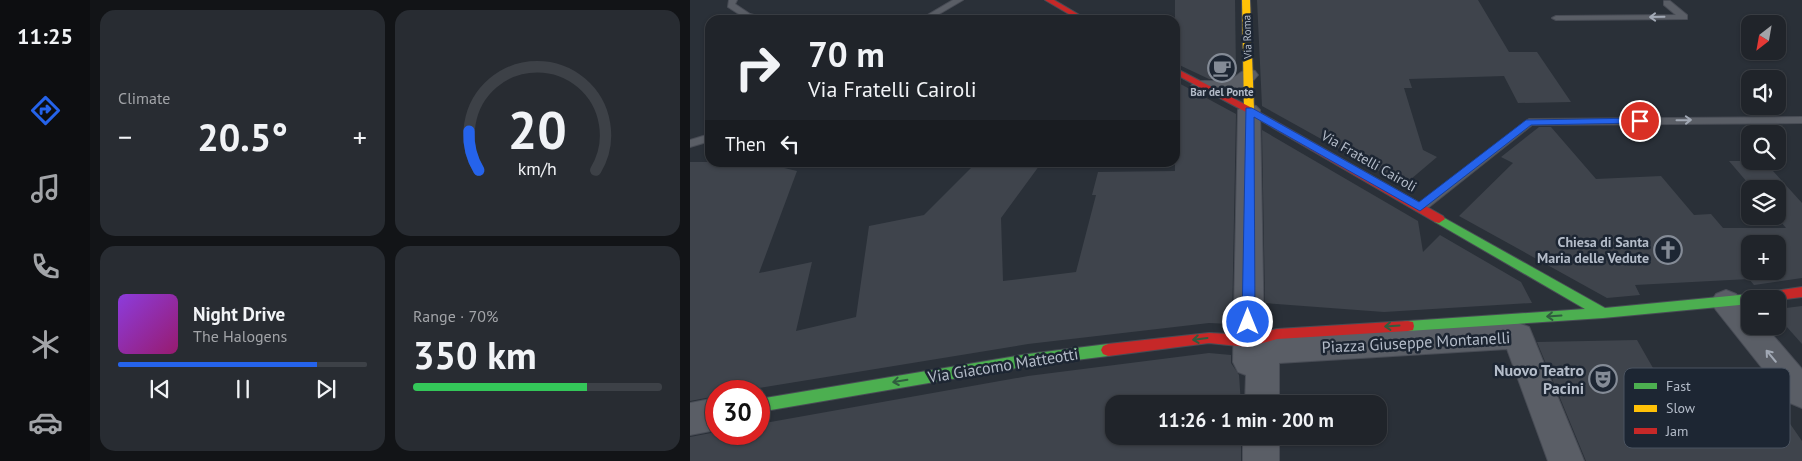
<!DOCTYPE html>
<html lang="en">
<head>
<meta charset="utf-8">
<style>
	body { margin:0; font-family:"PT Sans",sans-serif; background:#282c32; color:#f1f3f6; height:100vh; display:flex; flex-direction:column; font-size:19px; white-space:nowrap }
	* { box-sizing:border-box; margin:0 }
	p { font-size:16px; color:#a2a4a8 }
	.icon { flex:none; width:28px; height:28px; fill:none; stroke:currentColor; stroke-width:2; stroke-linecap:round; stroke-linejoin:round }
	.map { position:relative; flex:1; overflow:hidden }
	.panel { display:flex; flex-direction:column; gap:10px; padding:10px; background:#121417; width:600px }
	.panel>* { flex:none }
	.hud { position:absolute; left:15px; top:15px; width:475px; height:152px; border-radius:15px; box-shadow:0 1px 4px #0004,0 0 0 1px #3d4147; background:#20242a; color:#f1f3f6; overflow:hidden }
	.needle { width:32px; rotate:211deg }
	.buttons { position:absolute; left:1051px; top:15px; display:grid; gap:10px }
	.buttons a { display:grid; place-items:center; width:45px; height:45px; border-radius:10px; background:#20242a; box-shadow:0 1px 4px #0004,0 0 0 1px #3d4147; font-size:25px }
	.speed { position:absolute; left:15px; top:380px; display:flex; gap:10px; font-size:25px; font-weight:700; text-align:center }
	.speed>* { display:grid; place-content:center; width:65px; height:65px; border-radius:50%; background:#20242a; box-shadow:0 1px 4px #0004,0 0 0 1px #3d4147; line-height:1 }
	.speed .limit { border:8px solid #d22; background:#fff; color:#111 }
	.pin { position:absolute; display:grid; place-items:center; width:42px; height:42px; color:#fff; margin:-21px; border:2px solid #fff; border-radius:50%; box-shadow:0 1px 5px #0007 }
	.me { position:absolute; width:55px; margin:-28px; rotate:0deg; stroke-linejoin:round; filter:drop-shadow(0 0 4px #0008) }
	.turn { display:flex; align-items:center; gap:18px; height:105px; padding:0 20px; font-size:22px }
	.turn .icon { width:65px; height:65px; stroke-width:2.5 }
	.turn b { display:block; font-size:35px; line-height:42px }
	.then { display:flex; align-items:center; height:48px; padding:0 20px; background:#0003; gap:10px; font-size:19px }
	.big { font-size:38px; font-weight:700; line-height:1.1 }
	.panel .card { flex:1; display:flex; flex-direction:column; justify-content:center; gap:8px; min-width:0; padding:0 18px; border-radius:15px; background:#282c32 }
	.panel .dial { align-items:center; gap:0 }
	.dial svg { height:130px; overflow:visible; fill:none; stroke:#3d4147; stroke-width:7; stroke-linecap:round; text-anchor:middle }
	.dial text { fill:#f1f3f6; stroke:none }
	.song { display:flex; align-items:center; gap:15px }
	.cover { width:60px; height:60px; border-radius:8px; background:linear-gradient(135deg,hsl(270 70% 55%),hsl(320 70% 35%)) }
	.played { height:5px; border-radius:2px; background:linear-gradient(90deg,#2563eb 80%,#3d4147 80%) }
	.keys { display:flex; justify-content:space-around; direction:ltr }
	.heat { display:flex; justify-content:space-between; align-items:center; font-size:28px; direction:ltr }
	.charge { height:8px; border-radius:4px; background:linear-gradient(90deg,#34c759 70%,#3d4147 0) }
	.panel .tiles { flex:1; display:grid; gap:10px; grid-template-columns:repeat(2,1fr) }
	.trip { position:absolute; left:415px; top:395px; width:282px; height:50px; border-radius:15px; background:#20242a; box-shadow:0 1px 4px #0004,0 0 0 1px #3d4147; font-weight:700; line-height:50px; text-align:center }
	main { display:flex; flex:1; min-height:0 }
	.tabs { display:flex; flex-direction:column; width:90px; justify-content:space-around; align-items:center; background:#0d0e11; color:#a2a4a8 }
	.tabs .icon { width:35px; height:35px }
	.tabs .current { color:#2563eb }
	.tabs b { font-size:22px; color:#f1f3f6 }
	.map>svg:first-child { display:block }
</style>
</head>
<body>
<main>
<nav class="tabs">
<b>11:25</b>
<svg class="icon current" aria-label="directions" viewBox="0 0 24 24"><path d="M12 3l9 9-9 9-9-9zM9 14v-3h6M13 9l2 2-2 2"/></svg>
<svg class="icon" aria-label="music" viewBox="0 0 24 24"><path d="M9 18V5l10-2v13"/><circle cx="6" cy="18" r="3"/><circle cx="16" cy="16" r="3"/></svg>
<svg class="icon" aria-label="phone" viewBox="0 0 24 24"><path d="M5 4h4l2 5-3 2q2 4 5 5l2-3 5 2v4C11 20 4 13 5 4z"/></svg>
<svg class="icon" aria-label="climate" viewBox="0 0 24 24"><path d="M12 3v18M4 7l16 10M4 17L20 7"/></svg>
<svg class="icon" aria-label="car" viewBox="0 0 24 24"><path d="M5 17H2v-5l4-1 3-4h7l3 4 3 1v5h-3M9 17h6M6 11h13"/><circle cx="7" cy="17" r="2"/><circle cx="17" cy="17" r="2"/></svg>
</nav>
<section class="panel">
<div class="tiles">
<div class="card"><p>Climate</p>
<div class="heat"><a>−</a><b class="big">20.5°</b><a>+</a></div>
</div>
<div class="card dial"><svg viewBox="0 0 100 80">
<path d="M14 69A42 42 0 1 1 86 69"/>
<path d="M14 69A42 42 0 0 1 8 45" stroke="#2563eb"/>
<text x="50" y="56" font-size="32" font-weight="700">20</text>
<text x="50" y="72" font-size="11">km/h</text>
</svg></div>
<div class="card">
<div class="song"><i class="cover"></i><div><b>Night Drive</b><p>The Halogens</p></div></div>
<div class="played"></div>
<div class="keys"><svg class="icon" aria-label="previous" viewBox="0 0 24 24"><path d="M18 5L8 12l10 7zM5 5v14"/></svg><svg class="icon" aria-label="pause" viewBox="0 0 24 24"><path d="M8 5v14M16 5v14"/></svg><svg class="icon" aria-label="next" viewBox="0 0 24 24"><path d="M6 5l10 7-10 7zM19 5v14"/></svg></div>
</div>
<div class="card"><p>Range · 70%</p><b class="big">350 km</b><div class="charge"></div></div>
</div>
</section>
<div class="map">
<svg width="1112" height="461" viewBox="0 0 1112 461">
	<rect width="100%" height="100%" fill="#2a3038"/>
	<g fill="#3f444c" fill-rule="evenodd">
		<path d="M 485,0 L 545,0 L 546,74 L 533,79 L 519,79 L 485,63 Z"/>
		<path d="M 567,0 L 788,0 L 819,52 L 847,52 L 881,102 L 828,103 L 814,76 L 719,79 L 722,88 L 714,88 L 733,150 L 747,157 L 714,185 L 572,106 Z"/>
		<path d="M 485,81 L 546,114 L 542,324 L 519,323 L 338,344 L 69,388 L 64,391 L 26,391 L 26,396 L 0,401 L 0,162 L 69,162 L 107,171 L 69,273 L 122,262 L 106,331 L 166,317 L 179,226 L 234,215 L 286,163 L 352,162 L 311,218 L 313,281 L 386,272 L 406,195 L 402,195 L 408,172 L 485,171 Z"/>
		<path d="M 849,127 L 861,127 L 906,179 L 971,176 L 1004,215 L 1021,214 L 1033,228 L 1096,228 L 1086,216 L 1088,189 L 1063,189 L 1039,161 L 1074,161 L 1112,203 L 1112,278 L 1064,285 L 1059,279 L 945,285 L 950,295 L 917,298 L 769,216 L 823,163 L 811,157 ZM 1060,244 L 1088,244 L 1088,271 L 1060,271 Z"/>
		<path d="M 572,130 L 728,221 L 733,252 L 750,235 L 831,282 L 842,303 L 694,312 L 575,303 Z"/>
		<path d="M 1112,306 L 1112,344 L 1088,317 L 1088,309 Z"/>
		<path d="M 947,340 L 991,417 L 1094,415 L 1112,441 L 1112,461 L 896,461 L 847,342 Z"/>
		<path d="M 519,353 L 541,355 L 541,363 L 549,375 L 551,404 L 424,404 L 424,436 L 551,436 L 551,461 L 0,461 L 0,437 L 26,432 L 26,434 L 69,434 L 69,424 L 338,376 Z"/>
	</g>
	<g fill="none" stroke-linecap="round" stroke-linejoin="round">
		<defs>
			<g id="lane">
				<path d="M 39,0 L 47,0 L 45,4 L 60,14 L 84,20 L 55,18 L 38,7 Z"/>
				<path d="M 263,0 L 273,0 L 239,20 L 229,20 Z"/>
				<path d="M 974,1 L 980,1 L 997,15 L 997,19 L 866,20 L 862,18 L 866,16 L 986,15 L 974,5 Z"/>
				<path d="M 1112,117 L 1112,123 L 842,125 L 734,211 L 730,212 L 724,208 L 839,119 Z"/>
				<path d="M 20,134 L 20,141 L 0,147 L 0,140 Z"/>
			</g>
			<g id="street">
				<path d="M 558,69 L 565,71 L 568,75 C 554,95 526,96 504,90 L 501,86 L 504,82 C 515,79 526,83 537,80 C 545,79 550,71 558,69 Z"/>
				<path d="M 559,104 L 566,106 L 570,110 L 574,338 L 828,323 L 839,327 L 894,461 L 858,461 L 817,349 L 589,363 L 589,404 L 555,404 L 556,375 L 548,372 L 543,362 L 548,110 L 552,106 Z"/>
				<path d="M 1036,290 L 1046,294 L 1060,309 L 1060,326 L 1075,326 L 1112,369 L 1112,408 L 1100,403 L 1026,310 L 1021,302 L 1026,294 Z"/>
				<path d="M 26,398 L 26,430 L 0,435 L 0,403 Z"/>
				<rect x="553" y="436" width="36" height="25"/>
			</g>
			<g id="fast">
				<path d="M 749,215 L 915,308 L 1060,294 L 1064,296 L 1066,299 L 1060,299 L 1060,304 L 913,318 L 718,331 L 713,330 L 712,326 L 713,322 L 718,321 L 895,309 L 745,222 L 743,219 L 745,216 Z"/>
				<path d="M 418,344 L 423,346 L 425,350 L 423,354 L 418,356 L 338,366 L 69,412 L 69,399 L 338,354 Z"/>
			</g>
			<path id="slow" d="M 552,0 L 560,0 L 564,110 L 559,113 L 554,110 Z"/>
			<g id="jam">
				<path d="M 355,0 L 364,0 L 398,20 L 389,20 Z"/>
				<path d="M 485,68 L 562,108 L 753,216 L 755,219 L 749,223 L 745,222 L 556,112 L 485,74 Z"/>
				<path d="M 1112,287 L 1112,297 L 1088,300 L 1088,299 L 1060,299 L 1060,303 L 1057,299 L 1059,296 L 1063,294 Z"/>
				<path d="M 718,321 L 723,322 L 724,326 L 723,330 L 718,331 L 587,339 L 558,347 L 519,343 L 418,356 L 413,354 L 411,350 L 413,346 L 418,344 L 519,333 L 558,335 L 587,329 Z"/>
			</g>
		</defs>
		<use href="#lane" stroke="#484c55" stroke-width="2"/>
		<use href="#street" stroke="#484c55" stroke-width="2"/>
		<use href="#fast" stroke="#484c55" stroke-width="2"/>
		<use href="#slow" stroke="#484c55" stroke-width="2"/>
		<use href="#jam" stroke="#484c55" stroke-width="2"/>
		<use href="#lane" fill="#5a5e66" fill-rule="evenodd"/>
		<use href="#street" fill="#5a5e66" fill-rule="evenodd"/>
		<use href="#fast" fill="#4caf50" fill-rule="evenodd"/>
		<use href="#slow" fill="#ffc107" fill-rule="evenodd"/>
		<use href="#jam" fill="#c62828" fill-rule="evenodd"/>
	</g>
	<defs><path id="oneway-shaft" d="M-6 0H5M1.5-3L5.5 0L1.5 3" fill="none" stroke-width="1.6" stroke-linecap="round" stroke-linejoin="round" transform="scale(1.25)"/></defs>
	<g stroke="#a2a9b5">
		<use href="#oneway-shaft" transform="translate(967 17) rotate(179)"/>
		<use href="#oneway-shaft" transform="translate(994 120) rotate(-1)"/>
		<use href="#oneway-shaft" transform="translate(1081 356) rotate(-130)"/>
	</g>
	<g stroke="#305d3f">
		<use href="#oneway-shaft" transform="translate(864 316) rotate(176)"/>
		<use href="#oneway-shaft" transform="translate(702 326) rotate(176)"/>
		<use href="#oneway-shaft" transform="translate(510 339) rotate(173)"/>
		<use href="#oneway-shaft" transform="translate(210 381) rotate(171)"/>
	</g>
	<path fill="#2563eb" stroke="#184099" d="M 556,108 L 562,108 L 729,202 L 836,120 L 950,118 L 954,121 L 950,123 L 841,125 L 730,211 L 564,117 L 565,322 L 558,327 L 552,322 Z"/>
	<defs>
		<symbol id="cafe-ring" viewBox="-11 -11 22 22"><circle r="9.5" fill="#1d2633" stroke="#848b96" stroke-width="1.5"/><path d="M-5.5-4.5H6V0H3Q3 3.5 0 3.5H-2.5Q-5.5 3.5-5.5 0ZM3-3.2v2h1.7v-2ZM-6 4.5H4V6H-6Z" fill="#848b96"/></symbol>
		<symbol id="church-ring" viewBox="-11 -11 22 22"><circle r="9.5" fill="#1d2633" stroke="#848b96" stroke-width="1.5"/><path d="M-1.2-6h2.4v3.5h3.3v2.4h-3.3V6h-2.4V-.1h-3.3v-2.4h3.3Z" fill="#848b96"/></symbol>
		<symbol id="theatre-ring" viewBox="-11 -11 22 22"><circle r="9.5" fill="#1d2633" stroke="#848b96" stroke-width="1.5"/><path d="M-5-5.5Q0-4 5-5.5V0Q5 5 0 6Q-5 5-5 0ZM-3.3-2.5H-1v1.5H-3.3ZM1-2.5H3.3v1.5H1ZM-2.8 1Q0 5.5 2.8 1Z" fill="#848b96"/></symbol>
	</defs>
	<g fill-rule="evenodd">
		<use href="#cafe-ring" x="516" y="52" width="32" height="32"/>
		<use href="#church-ring" x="962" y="234" width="32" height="32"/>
		<use href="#theatre-ring" x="897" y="363" width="32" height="32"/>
	</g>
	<g text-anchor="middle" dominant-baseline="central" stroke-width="5" stroke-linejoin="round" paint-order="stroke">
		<g font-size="11" fill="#b4bcc9" stroke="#1d2633">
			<text transform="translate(557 37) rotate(-92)">Via Roma</text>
		</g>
		<g font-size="11" font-weight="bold" fill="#b4bcc9" stroke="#1d2633">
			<text x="532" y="92">Bar del Ponte</text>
		</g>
		<g font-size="14" fill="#b4bcc9" stroke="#1d2633">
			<text transform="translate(679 161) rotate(30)">Via Fratelli Cairoli</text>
		</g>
		<g font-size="14" font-weight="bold" fill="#b4bcc9" stroke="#1d2633" text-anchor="end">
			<text x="959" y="242">Chiesa di Santa<tspan x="959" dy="16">Maria delle Vedute</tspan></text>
		</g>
		<g font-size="16" fill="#b4bcc9" stroke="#1d2633">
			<text transform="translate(726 342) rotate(-3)">Piazza Giuseppe Montanelli</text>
			<text transform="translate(313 365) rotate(-9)">Via Giacomo Matteotti</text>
		</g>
		<g font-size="16" font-weight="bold" fill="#b4bcc9" stroke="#1d2633" text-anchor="end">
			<text x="894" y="370">Nuovo Teatro<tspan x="894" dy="18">Pacini</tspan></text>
		</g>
	</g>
	<rect x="934" y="368" width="166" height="80" rx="8" fill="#1d2633" stroke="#4a5360" stroke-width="1"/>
	<rect x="944" y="383" width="23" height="6" fill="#4caf50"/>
	<rect x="944" y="405" width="23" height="7" fill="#ffc107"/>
	<rect x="944" y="428" width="23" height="6" fill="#c62828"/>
	<g font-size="14" fill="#b4bcc9">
		<text x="976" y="391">Fast</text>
		<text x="976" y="413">Slow</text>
		<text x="976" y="436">Jam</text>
	</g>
</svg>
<div class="buttons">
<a><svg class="needle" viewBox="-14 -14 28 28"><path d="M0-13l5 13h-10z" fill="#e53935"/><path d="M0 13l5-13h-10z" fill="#a2a4a8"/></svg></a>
<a><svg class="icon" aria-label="sound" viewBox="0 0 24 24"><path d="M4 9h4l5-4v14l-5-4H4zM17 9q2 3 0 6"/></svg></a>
<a><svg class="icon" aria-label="search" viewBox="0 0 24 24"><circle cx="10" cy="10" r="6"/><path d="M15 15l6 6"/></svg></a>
<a><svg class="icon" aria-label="layers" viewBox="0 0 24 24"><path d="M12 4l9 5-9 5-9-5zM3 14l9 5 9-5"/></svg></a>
<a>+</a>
<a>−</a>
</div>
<div class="speed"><div class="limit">30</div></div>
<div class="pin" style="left:950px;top:121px;background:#d93025"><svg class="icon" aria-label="arrive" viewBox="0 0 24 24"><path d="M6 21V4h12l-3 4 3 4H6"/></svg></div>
<svg class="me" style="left:558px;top:322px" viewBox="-20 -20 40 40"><circle r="17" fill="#2563eb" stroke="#fff" stroke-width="3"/><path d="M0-11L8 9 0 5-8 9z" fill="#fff"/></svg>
<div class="trip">11:26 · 1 min · 200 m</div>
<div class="hud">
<div class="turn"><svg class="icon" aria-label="right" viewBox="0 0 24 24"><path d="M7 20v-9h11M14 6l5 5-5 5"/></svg><div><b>70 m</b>Via Fratelli Cairoli</div></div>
<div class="then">Then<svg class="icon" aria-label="left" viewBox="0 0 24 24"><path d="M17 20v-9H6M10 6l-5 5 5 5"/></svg></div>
</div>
</div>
</main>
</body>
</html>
